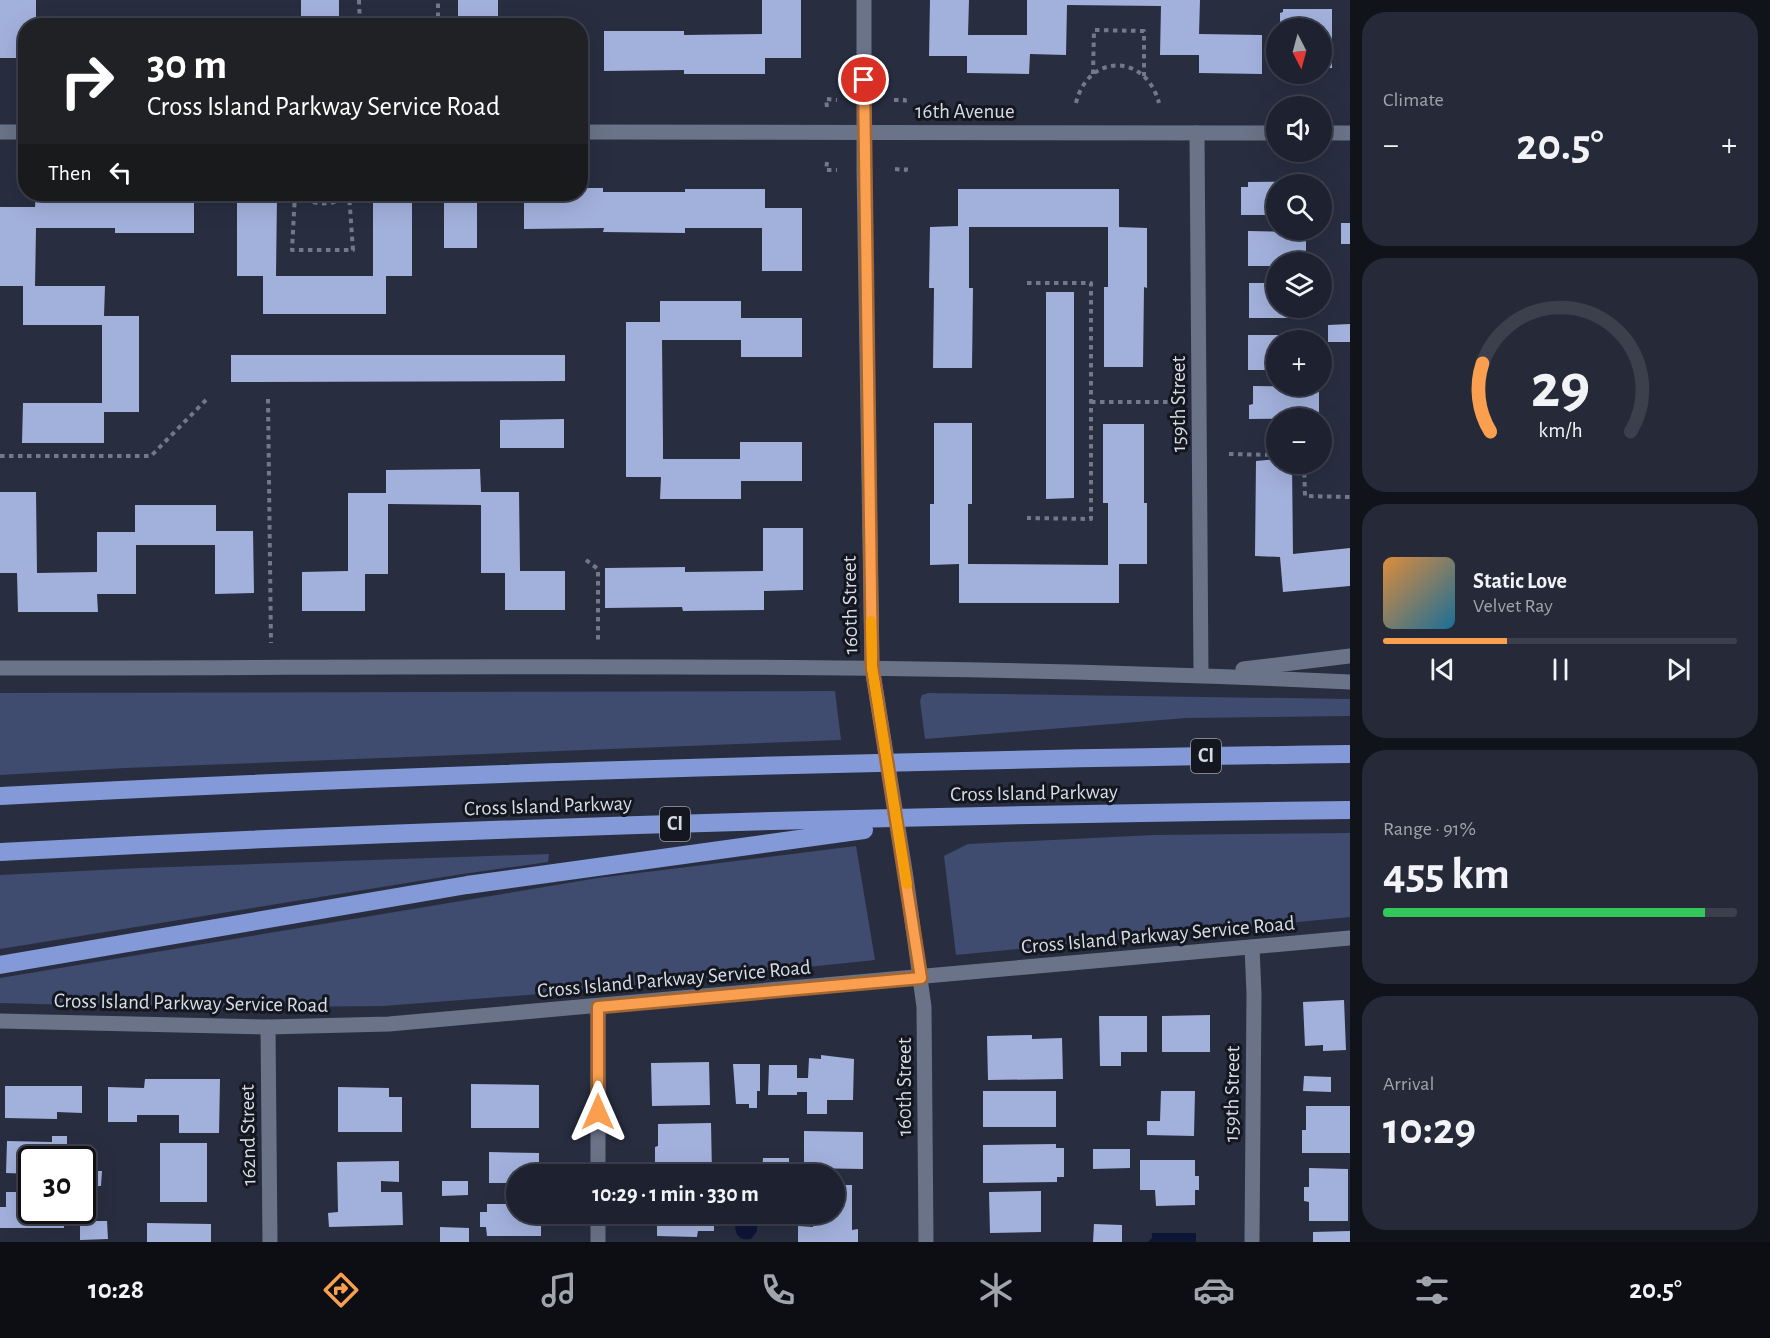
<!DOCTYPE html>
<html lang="en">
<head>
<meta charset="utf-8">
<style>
	body { margin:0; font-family:"Alegreya Sans",sans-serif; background:#262a38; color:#f1f3f6; height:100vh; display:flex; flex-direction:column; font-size:22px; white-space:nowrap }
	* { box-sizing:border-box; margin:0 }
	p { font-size:20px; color:#a1a4ab }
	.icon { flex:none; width:33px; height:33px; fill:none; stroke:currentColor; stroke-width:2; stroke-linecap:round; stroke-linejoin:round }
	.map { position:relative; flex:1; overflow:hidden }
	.details { display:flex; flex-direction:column; gap:12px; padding:12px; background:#10131a; width:420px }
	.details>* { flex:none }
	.banner { position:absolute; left:18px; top:18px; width:570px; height:183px; border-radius:24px; box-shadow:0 6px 24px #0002,0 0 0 2px #3c3f4c; background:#202124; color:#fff; overflow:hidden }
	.needle { width:39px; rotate:174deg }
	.controls { position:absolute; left:1266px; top:18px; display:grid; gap:12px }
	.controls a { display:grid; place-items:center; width:66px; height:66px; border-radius:50%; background:#1e2230; box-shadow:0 6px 24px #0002,0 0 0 2px #3c3f4c; font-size:30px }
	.speed { position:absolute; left:18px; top:1146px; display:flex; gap:12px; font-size:30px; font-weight:700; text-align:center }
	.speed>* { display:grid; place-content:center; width:78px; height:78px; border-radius:50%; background:#1e2230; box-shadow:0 6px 24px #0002,0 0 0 2px #3c3f4c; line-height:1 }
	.speed .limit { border:3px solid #111; border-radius:9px; background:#fff; color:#111 }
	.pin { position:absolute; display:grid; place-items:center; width:51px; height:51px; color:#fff; margin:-26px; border:3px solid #fff; border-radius:50%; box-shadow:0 2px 6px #0007 }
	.me { position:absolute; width:66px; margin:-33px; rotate:0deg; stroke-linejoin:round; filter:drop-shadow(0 0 4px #0008) }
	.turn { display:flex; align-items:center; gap:21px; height:126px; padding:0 30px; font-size:27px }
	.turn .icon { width:78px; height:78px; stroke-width:2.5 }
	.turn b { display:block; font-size:42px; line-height:51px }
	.then { display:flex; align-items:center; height:57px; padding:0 30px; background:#0003; gap:12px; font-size:22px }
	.big { font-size:45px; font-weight:700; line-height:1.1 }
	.details .widget { flex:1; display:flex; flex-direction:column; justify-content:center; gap:9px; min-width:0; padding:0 21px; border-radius:24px; background:#262a38 }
	.details .dial { align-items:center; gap:0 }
	.dial svg { height:156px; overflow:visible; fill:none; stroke:#3c3f4c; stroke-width:7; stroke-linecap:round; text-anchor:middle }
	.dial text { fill:#f1f3f6; stroke:none }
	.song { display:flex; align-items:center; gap:18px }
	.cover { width:72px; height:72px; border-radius:9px; background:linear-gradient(135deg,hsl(30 70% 55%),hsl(200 70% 35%)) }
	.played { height:6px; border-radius:3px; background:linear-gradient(90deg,#fa9f4f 35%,#3c3f4c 35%) }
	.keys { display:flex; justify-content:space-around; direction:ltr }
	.heat { display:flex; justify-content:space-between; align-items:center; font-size:33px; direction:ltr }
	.charge { height:9px; border-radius:4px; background:linear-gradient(90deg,#34c759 91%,#3c3f4c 0) }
	.trip { position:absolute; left:506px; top:1164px; width:339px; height:60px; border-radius:30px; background:#1e2230; box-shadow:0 6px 24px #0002,0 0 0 2px #3c3f4c; font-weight:700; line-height:60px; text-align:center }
	.menu { display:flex; height:96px; justify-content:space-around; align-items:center; background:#0c0e13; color:#a1a4ab }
	.menu .icon { width:42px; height:42px }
	.menu .current { color:#fa9f4f }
	.menu b { font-size:27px; color:#f1f3f6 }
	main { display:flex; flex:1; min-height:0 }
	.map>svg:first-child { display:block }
</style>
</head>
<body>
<main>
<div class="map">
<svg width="1350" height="1242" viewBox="0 0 1350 1242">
	<rect width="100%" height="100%" fill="#282e40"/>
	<g fill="#3f4b6f">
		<path d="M 835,691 L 841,740 L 125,768 L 0,775 L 0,693 Z"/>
		<path d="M 928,693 L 1350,699 L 1350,716 L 1186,718 L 925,739 L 920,701 L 922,695 Z"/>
		<path d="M 1350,833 L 1350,917 L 956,955 L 944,856 L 968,844 L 1154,835 Z"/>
		<path d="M 856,846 L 875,960 L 565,992 L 383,1006 L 186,1008 L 0,1003 L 0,978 L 598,878 Z"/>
		<path d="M 549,854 L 548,862 L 456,875 L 0,949 L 0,875 L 141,868 Z"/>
	</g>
	<g fill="#0e1636">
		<path d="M 735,1214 L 757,1214 L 757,1231 L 751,1239 C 733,1242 735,1226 735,1214 Z"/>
		<path d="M 1152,1233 L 1196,1233 L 1196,1242 L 1148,1242 L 1152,1238 Z"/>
	</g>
	<g fill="#a2b1dc">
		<path d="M 0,0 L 36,0 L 36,26 L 26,26 L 26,58 L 0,58 Z"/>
		<rect x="301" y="0" width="38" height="26"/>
		<rect x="458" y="0" width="40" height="26"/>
		<path d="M 762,0 L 801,0 L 801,58 L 765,58 L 765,74 L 684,74 L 684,70 L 604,71 L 604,31 L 684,31 L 684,35 L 762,34 Z"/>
		<path d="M 930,0 L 969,0 L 968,35 L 1027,35 L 1027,0 L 1200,0 L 1199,34 L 1262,35 L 1262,74 L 1199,73 L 1199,55 L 1160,55 L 1161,6 L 1067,5 L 1066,55 L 1030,54 L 1029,74 L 967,73 L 967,56 L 929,56 Z"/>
		<path d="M 1283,9 L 1332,9 L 1332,68 L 1322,68 L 1322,28 L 1280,28 L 1280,13 L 1283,12 Z"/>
		<path d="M 1323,181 L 1323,184 L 1276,184 L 1276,215 L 1241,215 L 1241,187 L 1248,187 L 1248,182 Z"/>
		<path d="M 580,188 L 603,188 L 603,192 L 685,192 L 685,189 L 765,189 L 765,208 L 802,208 L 802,271 L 762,271 L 762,228 L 685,228 L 685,233 L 603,232 L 604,228 L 524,229 L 524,194 L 580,194 Z"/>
		<path d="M 958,189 L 1119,189 L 1119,227 L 1147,228 L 1147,288 L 1144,287 L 1143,367 L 1104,367 L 1104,287 L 1108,287 L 1108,227 L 969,227 L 969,288 L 973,288 L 972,368 L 933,368 L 934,288 L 929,288 L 930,227 L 958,226 Z"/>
		<rect x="1322" y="192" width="2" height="23"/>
		<path d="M 36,194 L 194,194 L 194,233 L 115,233 L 115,228 L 36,228 L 35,286 L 105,286 L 104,316 L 139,316 L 139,412 L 104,412 L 104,443 L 22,443 L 23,403 L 102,403 L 102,325 L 23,325 L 23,286 L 0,286 L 0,207 L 35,207 Z"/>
		<rect x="444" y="194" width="33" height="54"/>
		<path d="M 237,195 L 277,195 L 276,276 L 373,276 L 373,196 L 412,196 L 412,276 L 386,276 L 386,314 L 263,314 L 263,276 L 237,276 Z"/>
		<rect x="1341" y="223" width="9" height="21"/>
		<path d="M 1248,231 L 1306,232 L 1306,262 L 1276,262 L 1276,266 L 1248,266 Z"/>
		<path d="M 1249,283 L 1276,283 L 1276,308 L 1307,308 L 1307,318 L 1249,318 Z"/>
		<path d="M 1046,292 L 1074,292 L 1074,498 L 1046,499 Z"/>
		<path d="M 660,301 L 741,301 L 741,318 L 802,318 L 802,357 L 741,357 L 741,340 L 662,340 L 663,445 L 663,459 L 740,459 L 740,442 L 802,442 L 802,481 L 741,481 L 741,499 L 660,499 L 661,477 L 626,477 L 626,322 L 660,322 Z"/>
		<path d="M 1350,324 L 1350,342 L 1328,342 L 1328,325 Z"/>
		<path d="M 1248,335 L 1307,335 L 1307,340 L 1276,340 L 1276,370 L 1248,370 Z"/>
		<path d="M 231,355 L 565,355 L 565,381 L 231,382 Z"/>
		<path d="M 1253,386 L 1319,387 L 1319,418 L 1249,419 L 1249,405 L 1253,404 Z"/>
		<path d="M 564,419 L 564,448 L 500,448 L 500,420 Z"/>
		<path d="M 934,423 L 972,423 L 972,504 L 968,504 L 968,564 L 1108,565 L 1108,503 L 1103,503 L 1103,424 L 1144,424 L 1144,503 L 1147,503 L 1147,564 L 1119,564 L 1119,603 L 959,603 L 959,564 L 930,565 L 930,504 L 934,504 Z"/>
		<path d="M 1276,459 L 1276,464 L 1292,464 L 1293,554 L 1350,548 L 1350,586 L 1283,592 L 1280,557 L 1255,556 L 1256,461 Z"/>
		<path d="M 480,469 L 481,492 L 519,492 L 520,571 L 565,571 L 565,610 L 505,610 L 505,573 L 481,573 L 481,505 L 388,504 L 388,574 L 365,574 L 365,611 L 302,611 L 302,572 L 348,571 L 348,493 L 386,493 L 386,470 Z"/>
		<path d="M 0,492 L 36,492 L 37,573 L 97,572 L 97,532 L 135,532 L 135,505 L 216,505 L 216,531 L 253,531 L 254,593 L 215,594 L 215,545 L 136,545 L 136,594 L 97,594 L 98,612 L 18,612 L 17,573 L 0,573 Z"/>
		<path d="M 763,528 L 803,528 L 803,590 L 764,591 L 764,610 L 683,611 L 682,607 L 605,608 L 605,568 L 685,567 L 685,572 L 763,571 Z"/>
		<path d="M 1344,1000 L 1346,1050 L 1323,1051 L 1323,1045 L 1305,1046 L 1303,1002 Z"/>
		<path d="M 1210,1015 L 1210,1052 L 1162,1052 L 1162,1016 Z"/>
		<path d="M 1099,1016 L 1147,1016 L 1147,1052 L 1121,1052 L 1121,1066 L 1100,1066 Z"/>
		<path d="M 1032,1035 L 1032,1039 L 1062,1038 L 1063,1079 L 988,1080 L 987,1036 Z"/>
		<path d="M 821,1055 L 854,1059 L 853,1100 L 827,1100 L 827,1114 L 807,1114 L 807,1092 L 797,1092 L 797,1095 L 768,1095 L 769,1065 L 797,1065 L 797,1078 L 808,1078 L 809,1058 L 821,1059 Z"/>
		<path d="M 709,1062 L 710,1105 L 652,1106 L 651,1063 Z"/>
		<path d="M 733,1064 L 760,1064 L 760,1091 L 757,1091 L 757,1108 L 749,1108 L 749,1104 L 736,1104 Z"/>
		<path d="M 1304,1076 L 1331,1077 L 1331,1092 L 1303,1091 Z"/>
		<path d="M 145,1079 L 220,1079 L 219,1133 L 179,1133 L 179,1115 L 137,1115 L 137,1122 L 108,1122 L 108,1087 L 144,1088 Z"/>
		<path d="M 471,1084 L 539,1085 L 539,1128 L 471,1128 Z"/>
		<path d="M 5,1086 L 82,1086 L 82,1113 L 57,1112 L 57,1119 L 5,1118 Z"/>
		<path d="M 338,1087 L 389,1088 L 389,1097 L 402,1097 L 402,1132 L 338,1132 Z"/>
		<rect x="983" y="1091" width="73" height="36"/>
		<path d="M 1161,1091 L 1195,1091 L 1194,1136 L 1147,1135 L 1147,1121 L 1160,1121 Z"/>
		<path d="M 1306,1106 L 1350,1106 L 1350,1153 L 1302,1153 L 1302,1130 L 1306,1130 Z"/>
		<path d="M 711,1123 L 712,1174 L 655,1174 L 655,1147 L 658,1146 L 658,1124 Z"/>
		<path d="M 804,1131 L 863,1132 L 863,1169 L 804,1168 Z"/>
		<path d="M 52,1136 L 67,1136 L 67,1160 L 32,1160 L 32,1174 L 6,1173 L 7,1141 L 52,1142 Z"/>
		<rect x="160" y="1143" width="47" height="59"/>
		<path d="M 1056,1144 L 1056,1148 L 1064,1148 L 1064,1177 L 1057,1177 L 1057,1182 L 983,1183 L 983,1145 Z"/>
		<path d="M 1093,1149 L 1130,1149 L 1130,1168 L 1093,1169 Z"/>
		<path d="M 489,1152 L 539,1153 L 539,1174 L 516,1174 L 516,1183 L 489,1183 Z"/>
		<path d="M 763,1158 L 789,1158 L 789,1174 L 762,1174 Z"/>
		<path d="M 1140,1160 L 1195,1160 L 1195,1176 L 1199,1176 L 1199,1190 L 1195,1190 L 1195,1205 L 1156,1206 L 1155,1190 L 1140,1190 Z"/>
		<path d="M 399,1161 L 399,1182 L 381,1181 L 381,1192 L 402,1192 L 403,1225 L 329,1227 L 328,1213 L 338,1212 L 337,1162 Z"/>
		<path d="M 1309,1168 L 1348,1169 L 1348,1221 L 1309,1221 L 1309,1202 L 1304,1201 L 1304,1187 L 1309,1187 Z"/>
		<path d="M 82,1171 L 102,1171 L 101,1186 L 82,1186 Z"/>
		<path d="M 442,1181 L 468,1181 L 468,1195 L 442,1196 Z"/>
		<path d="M 834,1185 L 852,1185 L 852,1230 L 858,1229 L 858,1242 L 798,1242 L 798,1226 L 813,1227 L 813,1214 L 834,1214 Z"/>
		<path d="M 1041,1191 L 1041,1232 L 990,1233 L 989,1192 Z"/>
		<path d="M 6,1192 L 32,1192 L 32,1210 L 64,1210 L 64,1228 L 0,1228 L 0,1207 L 6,1207 Z"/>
		<path d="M 487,1204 L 516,1204 L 516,1214 L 541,1214 L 541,1236 L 487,1236 L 486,1227 L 480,1227 L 480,1212 L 487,1212 Z"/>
		<path d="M 653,1214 L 714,1214 L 714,1231 L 698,1231 L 697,1237 L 657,1236 L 657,1221 L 653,1221 Z"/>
		<path d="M 80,1221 L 107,1221 L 108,1239 L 80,1240 Z"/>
		<path d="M 147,1223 L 211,1224 L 211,1242 L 147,1242 Z"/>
		<path d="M 1094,1224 L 1122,1225 L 1122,1242 L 1093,1242 Z"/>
		<path d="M 440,1227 L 469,1228 L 469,1242 L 440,1242 Z"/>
		<path d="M 1350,1231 L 1350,1242 L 1313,1242 L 1313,1232 Z"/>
	</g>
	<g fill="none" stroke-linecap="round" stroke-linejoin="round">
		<g stroke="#737988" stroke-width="4" stroke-dasharray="4.5 4.5" stroke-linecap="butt">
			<path d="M 359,0 L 360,26"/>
			<path d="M 438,26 L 438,0"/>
			<path d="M 1093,74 L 1094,30 L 1144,31 L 1144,76"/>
			<path d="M 894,100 L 905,100 L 904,107"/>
			<path d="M 1076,103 C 1088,53 1146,53 1159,103"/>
			<path d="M 827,107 L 826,99 L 837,100"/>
			<path d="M 827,162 L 826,170 L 837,170"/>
			<path d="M 895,169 L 906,170 L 906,163"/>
			<path d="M 295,194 L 292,250 L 353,250 L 349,194"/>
			<path d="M 297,194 C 313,206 333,207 349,194"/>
			<path d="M 1027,283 L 1091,283 L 1091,519 L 1027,518"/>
			<path d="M 268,399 L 271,643"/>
			<path d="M 1091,402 L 1171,402"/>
			<path d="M 1229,454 L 1276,455"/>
			<path d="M 0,456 L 151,456 L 207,399"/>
			<path d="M 1304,464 L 1305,496 L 1350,497"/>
			<path d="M 586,560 L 598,569 L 598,642"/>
		</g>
		<g stroke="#6b7388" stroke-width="15">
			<path d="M 864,0 L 864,169 L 872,667"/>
			<path d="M 0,132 L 26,132"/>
			<path d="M 580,132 L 1276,133"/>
			<path d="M 1197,133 L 1201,675"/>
			<path d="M 1322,133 L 1350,133"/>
			<path d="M 268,1027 L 270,1242"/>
			<path d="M 598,1174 L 598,1007"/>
			<path d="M 598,1214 L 598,1242"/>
			<path d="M 1252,1242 L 1254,994 L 1252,947"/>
		</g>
		<g stroke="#6b7388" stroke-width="15">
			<path d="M 872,667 L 906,877 L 924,1007 L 926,1242"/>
			<path d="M 0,668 C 450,668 900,660 1350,682"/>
			<path d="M 1243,669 L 1350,656"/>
			<path d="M 0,1021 L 268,1027 L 389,1024 L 1350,938"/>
		</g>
		<g stroke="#8399d8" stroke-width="18">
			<path d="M 0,796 C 450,772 900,760 1350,754"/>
			<path d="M 0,852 C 450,828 900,815 1350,810"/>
			<path d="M 0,965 L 467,885 L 864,830"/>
		</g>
	</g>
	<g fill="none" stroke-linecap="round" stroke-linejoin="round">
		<defs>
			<path id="route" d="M 598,1112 L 598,1007 L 921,978 L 872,667 L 864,80"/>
		</defs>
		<use href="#route" stroke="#a26733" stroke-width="15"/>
		<use href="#route" stroke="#fa9f4f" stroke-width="10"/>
		<path stroke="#f59e0b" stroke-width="10" d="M 871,621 L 872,667 L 907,884"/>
	</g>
	<g text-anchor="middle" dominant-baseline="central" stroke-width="6" stroke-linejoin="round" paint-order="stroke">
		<g fill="#14171f" stroke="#9ca0aa" stroke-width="1.5">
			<rect x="1191" y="739" width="30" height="34" rx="4.5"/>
			<rect x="660" y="807" width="30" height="34" rx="4.5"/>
		</g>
		<g font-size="20" font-weight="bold" fill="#d6dbe6">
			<text x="1206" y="756">CI</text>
			<text x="675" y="824">CI</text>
		</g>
		<g font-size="21" fill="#d6dbe6" stroke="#14171f">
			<text x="965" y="111">16th Avenue</text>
			<text transform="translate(1178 404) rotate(-90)">159th Street</text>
			<text transform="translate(850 605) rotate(-91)">160th Street</text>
			<text transform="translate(1034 793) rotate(-1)">Cross Island Parkway</text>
			<text transform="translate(548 806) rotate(-2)">Cross Island Parkway</text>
			<text transform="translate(1158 935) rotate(-5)">Cross Island Parkway Service Road</text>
			<text transform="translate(674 979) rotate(-5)">Cross Island Parkway Service Road</text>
			<text transform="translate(191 1003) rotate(1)">Cross Island Parkway Service Road</text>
			<text transform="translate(904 1087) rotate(-90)">160th Street</text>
			<text transform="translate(1232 1094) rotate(-89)">159th Street</text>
			<text transform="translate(248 1135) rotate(-91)">162nd Street</text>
		</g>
	</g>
</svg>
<div class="controls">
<a><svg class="needle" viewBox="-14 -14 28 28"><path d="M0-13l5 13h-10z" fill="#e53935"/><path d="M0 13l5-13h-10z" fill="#a1a4ab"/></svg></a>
<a><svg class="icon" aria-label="sound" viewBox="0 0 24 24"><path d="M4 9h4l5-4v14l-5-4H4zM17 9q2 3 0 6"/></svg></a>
<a><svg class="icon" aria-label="search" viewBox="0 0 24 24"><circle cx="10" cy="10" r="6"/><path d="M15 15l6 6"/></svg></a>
<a><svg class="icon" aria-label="layers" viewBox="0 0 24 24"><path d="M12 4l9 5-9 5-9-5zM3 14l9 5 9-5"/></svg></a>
<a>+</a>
<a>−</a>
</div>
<div class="speed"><div class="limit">30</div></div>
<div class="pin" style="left:864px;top:80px;background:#d93025"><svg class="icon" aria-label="arrive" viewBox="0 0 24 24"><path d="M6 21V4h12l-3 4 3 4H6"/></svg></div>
<svg class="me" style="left:598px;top:1112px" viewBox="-20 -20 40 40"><path d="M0-17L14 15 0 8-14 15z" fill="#fa9f4f" stroke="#fff" stroke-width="4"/></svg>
<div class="trip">10:29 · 1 min · 330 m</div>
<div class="banner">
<div class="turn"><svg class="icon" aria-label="right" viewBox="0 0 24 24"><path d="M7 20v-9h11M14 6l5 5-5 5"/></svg><div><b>30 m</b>Cross Island Parkway Service Road</div></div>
<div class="then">Then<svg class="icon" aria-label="left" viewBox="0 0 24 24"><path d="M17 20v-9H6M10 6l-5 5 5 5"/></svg></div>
</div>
</div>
<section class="details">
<div class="widget"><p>Climate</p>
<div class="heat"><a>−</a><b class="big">20.5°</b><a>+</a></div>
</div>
<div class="widget dial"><svg viewBox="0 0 100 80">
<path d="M14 69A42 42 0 1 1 86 69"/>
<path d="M14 69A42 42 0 0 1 10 34" stroke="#fa9f4f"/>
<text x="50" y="56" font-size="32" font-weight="700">29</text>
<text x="50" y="72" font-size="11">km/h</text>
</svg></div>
<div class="widget">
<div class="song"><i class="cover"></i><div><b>Static Love</b><p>Velvet Ray</p></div></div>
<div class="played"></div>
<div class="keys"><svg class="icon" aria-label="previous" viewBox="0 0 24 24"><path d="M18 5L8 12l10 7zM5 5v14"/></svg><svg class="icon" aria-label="pause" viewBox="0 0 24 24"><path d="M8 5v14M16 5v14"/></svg><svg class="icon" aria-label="next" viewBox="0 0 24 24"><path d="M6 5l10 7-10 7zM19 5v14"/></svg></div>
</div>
<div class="widget"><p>Range · 91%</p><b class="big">455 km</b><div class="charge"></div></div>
<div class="widget"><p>Arrival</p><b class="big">10:29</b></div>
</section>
</main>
<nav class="menu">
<b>10:28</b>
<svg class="icon current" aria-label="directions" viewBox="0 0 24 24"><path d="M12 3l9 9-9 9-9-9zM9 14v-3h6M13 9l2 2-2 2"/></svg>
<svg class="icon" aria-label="music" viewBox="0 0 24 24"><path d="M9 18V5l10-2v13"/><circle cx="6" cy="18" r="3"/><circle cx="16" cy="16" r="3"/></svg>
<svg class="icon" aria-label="phone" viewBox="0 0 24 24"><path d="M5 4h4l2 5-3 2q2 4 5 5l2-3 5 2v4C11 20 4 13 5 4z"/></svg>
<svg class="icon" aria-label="climate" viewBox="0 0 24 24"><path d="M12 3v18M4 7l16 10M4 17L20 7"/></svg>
<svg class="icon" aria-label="car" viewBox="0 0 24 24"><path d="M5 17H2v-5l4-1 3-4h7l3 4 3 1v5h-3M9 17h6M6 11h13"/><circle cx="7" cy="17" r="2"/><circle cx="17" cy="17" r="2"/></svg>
<svg class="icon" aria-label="filters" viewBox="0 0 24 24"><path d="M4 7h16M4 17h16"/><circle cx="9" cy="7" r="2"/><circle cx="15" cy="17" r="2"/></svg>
<b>20.5°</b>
</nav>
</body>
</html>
